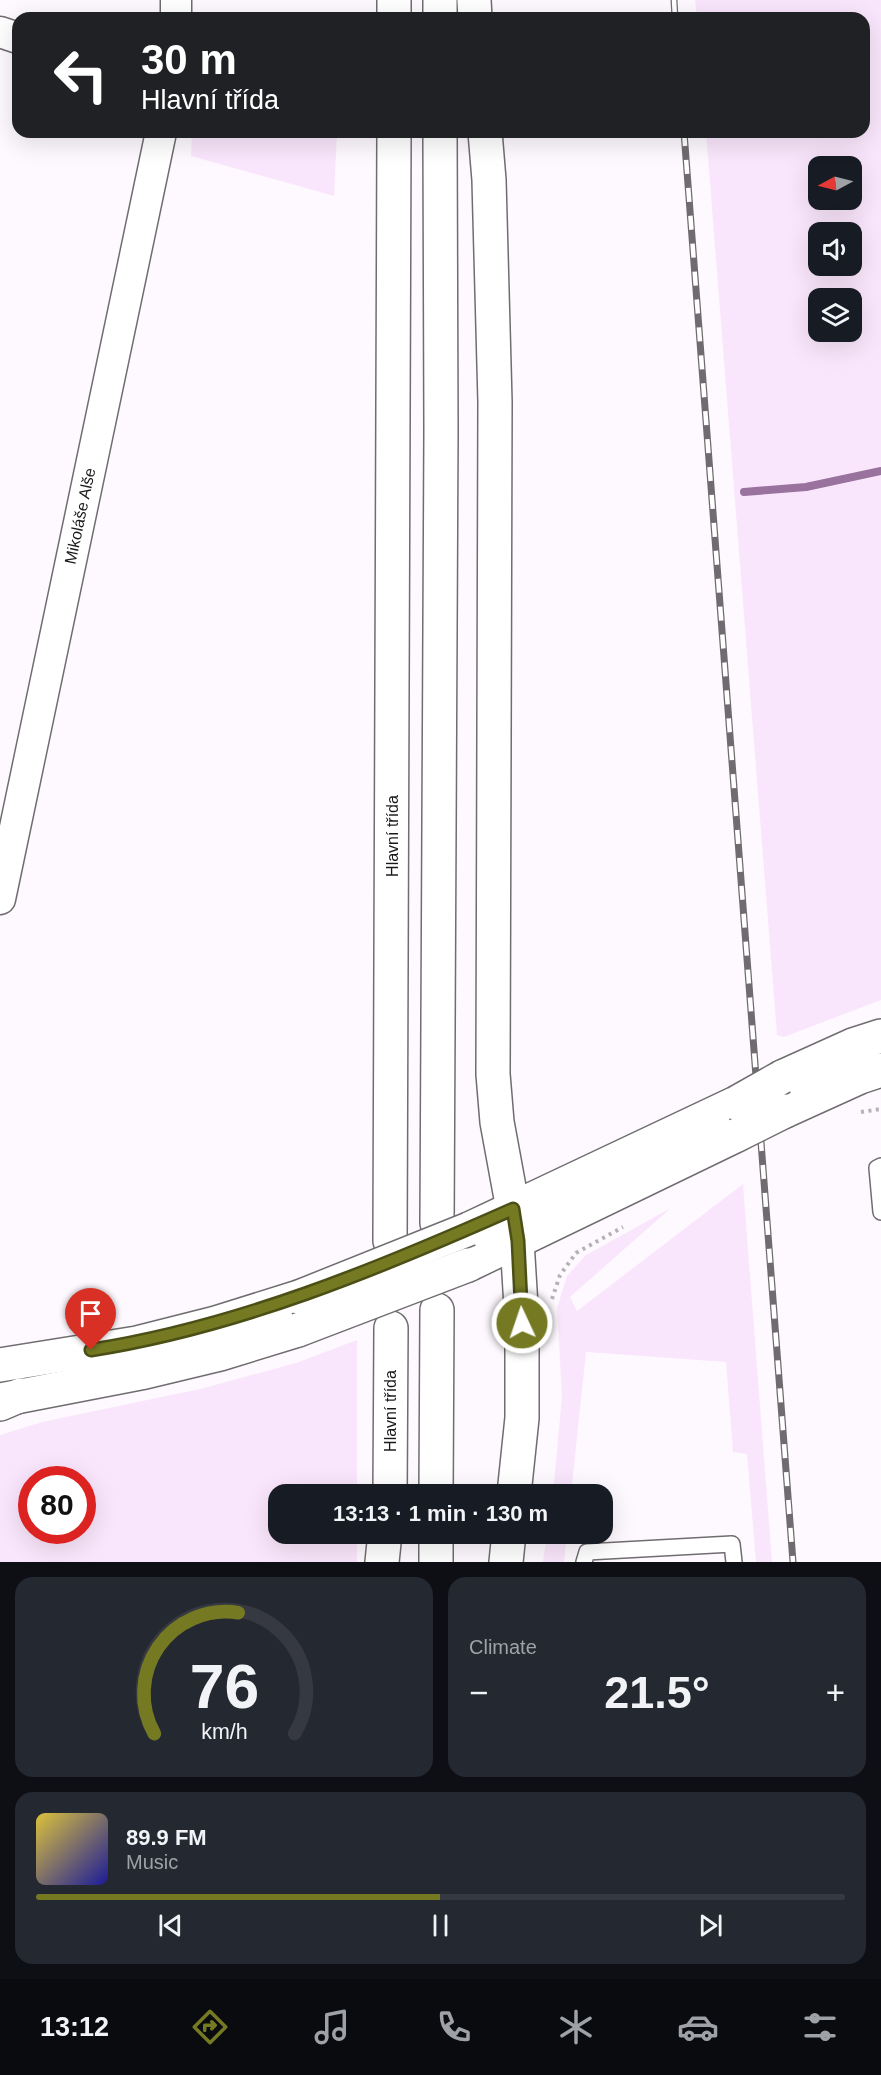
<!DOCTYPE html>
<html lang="en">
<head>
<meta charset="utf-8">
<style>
	body { margin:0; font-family:Arial,sans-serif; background:#242831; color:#f1f3f6; height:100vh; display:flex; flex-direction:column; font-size:22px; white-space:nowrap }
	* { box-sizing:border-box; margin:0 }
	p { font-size:20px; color:#9ea1a6 }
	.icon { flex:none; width:33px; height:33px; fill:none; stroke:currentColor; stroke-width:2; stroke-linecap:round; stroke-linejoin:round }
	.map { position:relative; height:1562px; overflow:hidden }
	.sheet { display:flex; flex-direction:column; gap:15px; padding:15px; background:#0d0f14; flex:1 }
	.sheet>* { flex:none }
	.hud { position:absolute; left:12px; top:12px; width:858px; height:126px; border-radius:18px; box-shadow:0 6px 24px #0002; background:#202124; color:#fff; overflow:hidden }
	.needle { width:39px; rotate:263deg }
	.buttons { position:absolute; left:808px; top:156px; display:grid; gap:12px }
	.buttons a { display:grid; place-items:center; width:54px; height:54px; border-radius:12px; background:#171b24; box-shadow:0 6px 24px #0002; font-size:30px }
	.speed { position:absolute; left:18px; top:1466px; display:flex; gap:12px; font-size:30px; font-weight:700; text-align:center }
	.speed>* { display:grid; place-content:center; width:78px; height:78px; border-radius:50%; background:#171b24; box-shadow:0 6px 24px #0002; line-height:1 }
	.speed .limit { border:9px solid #d22; background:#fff; color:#111 }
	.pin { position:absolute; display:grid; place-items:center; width:51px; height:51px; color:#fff; margin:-62px -26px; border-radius:50% 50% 50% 0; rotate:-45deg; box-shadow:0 0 6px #0007 }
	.pin .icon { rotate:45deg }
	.me { position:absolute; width:66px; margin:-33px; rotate:357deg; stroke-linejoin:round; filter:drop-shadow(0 0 4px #0008) }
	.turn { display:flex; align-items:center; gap:21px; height:126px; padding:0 30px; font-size:27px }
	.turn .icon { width:78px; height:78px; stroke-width:2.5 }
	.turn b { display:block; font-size:42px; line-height:51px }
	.big { font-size:45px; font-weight:800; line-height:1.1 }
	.sheet .card { flex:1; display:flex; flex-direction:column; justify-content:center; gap:9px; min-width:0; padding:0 21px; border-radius:18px; background:#242831 }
	.sheet .dial { align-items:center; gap:0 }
	.dial svg { height:156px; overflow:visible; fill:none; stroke:#363941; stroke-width:7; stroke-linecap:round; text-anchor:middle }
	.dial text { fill:#f1f3f6; stroke:none }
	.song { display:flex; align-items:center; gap:18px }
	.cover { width:72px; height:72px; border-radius:9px; background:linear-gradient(135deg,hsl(50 70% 55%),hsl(240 70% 35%)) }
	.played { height:6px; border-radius:3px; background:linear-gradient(90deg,#747922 50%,#363941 50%) }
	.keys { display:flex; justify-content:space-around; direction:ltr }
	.heat { display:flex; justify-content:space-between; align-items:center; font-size:33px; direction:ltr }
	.sheet .tiles { flex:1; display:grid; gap:15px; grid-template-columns:1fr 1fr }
	.card:last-child { grid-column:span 2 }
	.trip { position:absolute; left:268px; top:1484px; width:345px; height:60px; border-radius:18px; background:#171b24; box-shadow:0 6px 24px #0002; font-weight:800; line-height:60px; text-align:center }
	.tab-bar { display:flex; height:96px; justify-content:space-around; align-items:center; background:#090b0e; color:#9ea1a6 }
	.tab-bar .icon { width:42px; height:42px }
	.tab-bar .current { color:#747922 }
	.tab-bar b { font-size:27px; color:#f1f3f6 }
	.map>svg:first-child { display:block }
</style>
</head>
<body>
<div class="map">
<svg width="881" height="1562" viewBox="0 0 881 1562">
	<rect width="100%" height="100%" fill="#fef9fe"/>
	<g fill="#fae6fc" fill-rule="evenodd">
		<path d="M 695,0 L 881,0 L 881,1000 L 784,1037 L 777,1035 L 706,132 L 864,132 L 864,18 L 697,18 ZM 819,166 L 852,166 L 852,200 L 819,200 ZM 819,232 L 852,232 L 852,266 L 819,266 ZM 819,298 L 852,298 L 852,332 L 819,332 Z"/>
		<path d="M 192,132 L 337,132 L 334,196 L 191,156 Z"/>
		<path d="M 743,1184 L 772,1562 L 756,1562 L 747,1454 L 733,1452 L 726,1362 L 586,1352 L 571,1494 L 553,1494 L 562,1396 L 557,1308 L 567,1276 L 586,1255 L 671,1208 L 570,1297 L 577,1311 Z"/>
		<path d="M 357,1340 L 357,1494 L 279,1494 L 279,1533 L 357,1533 L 357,1562 L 0,1562 L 0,1435 L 42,1422 L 200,1389 L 296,1363 ZM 32,1479 L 82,1479 L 82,1530 L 32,1530 Z"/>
		<path d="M 547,1533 L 567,1533 L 564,1562 L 543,1562 Z"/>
	</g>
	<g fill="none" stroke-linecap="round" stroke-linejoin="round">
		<path stroke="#99729e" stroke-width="8" d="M 744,492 L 806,487 L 881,471"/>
		<defs>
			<g id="lane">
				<path d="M 881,1166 L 877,1168 L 881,1212"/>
				<path d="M 584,1562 L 587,1552 L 732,1544 L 734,1562"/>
			</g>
			<g id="street">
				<path d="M 176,18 L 176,0"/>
				<path d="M 0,32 L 18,38"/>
				<path d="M 0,899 L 161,132"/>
			</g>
			<g id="secondary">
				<path d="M 782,1077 L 853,1045 L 881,1036"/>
				<path d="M 785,1111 L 860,1077 L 881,1070"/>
				<path d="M 469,1229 L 736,1103"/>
				<path d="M 468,1265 L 737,1135"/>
				<path d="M 0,1365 L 137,1343 L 216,1323 L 299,1297"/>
				<path d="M 0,1400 L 145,1372 L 220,1354 L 298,1330"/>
			</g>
			<g id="highway">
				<path d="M 394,0 L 394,18"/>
				<path d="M 440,0 L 440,18"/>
				<path d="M 474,0 L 475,18"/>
				<path d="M 485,132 L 489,180 L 495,402 L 493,1074 L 497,1122 L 513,1209"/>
				<path d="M 437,1223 L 441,431 L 440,132"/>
				<path d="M 390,1241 L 394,132"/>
				<path d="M 0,1404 L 21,1395"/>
				<path d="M 390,1494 L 391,1328"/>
				<path d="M 436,1494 L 437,1310"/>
				<path d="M 514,1494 L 522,1418 L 522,1323 L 517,1241"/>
				<path d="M 382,1562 L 385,1533"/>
				<path d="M 436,1562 L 436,1533"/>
				<path d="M 506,1562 L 509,1533"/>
			</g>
		</defs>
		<use href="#lane" stroke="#706d71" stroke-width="18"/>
		<use href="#street" stroke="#706d71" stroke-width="33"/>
		<use href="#secondary" stroke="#706d71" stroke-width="36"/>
		<use href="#highway" stroke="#706d71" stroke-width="36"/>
		<g stroke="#b5b1b5" stroke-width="4" stroke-dasharray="3 4.5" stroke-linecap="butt">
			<path d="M 861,1112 L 881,1109"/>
			<path d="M 552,1299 L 560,1275 L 576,1253 L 623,1227"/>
		</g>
		<use href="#lane" stroke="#fff" stroke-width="15"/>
		<use href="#street" stroke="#fff" stroke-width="30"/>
		<use href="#secondary" stroke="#fff" stroke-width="33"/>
		<use href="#highway" stroke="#fff" stroke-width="33"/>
		<defs>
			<g id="rail">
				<path d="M 674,0 L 675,18"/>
				<path d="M 684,132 L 793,1562"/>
			</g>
		</defs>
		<use href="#rail" stroke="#6f6b6f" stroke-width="7"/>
		<use href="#rail" stroke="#fff" stroke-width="4.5" stroke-dasharray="14" stroke-linecap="butt"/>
		<defs>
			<g id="secondary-bridge">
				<path d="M 736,1103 L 782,1077"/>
				<path d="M 737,1135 L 785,1111"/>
				<path d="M 299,1297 L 469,1229"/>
				<path d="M 298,1330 L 468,1265"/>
			</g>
		</defs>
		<use href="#secondary-bridge" stroke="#706d71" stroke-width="36" stroke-linecap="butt"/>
		<use href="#secondary-bridge" stroke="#fff" stroke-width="33"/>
	</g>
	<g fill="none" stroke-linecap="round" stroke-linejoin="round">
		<defs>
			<path id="route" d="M 91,1350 C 238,1327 378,1269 513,1209 L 518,1241 L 522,1323"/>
		</defs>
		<use href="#route" stroke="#4b4f16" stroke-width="15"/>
		<use href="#route" stroke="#747922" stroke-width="10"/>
	</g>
	<g text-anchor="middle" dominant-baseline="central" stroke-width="6" stroke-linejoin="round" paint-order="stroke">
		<g font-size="16" fill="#1a181a" stroke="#fff">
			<text transform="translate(80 516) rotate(-78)">Mikoláše Alše</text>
			<text transform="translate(392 836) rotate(-90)">Hlavní třída</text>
			<text transform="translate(390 1411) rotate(-90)">Hlavní třída</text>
		</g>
	</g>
</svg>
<div class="buttons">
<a><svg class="needle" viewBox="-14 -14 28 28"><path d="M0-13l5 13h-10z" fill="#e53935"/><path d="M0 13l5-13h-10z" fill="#9ea1a6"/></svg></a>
<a><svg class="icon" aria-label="sound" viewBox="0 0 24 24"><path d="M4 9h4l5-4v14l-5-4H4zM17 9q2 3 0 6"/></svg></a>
<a><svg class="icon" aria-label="layers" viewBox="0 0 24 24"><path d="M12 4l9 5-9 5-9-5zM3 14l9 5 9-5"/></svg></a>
</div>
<div class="speed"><div class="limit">80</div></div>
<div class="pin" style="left:91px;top:1350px;background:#d93025"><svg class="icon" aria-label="arrive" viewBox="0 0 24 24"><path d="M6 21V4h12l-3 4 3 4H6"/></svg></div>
<svg class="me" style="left:522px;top:1323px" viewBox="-20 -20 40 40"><circle r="17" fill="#747922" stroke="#fff" stroke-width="3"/><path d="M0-11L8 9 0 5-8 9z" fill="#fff"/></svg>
<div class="trip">13:13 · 1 min · 130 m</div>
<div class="hud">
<div class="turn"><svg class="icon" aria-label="left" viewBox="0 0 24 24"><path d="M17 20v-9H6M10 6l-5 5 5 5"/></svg><div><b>30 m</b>Hlavní třída</div></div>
</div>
</div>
<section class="sheet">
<div class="tiles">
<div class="card dial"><svg viewBox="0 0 100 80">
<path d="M14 69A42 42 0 1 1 86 69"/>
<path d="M14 69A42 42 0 0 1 57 7" stroke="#747922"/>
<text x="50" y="56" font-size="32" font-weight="700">76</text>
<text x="50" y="72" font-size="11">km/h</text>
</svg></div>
<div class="card"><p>Climate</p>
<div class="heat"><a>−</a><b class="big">21.5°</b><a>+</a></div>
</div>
<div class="card">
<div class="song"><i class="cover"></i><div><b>89.9 FM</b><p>Music</p></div></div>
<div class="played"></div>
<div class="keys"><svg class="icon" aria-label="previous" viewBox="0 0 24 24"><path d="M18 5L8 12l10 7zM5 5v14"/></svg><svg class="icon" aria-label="pause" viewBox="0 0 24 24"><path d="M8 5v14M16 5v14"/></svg><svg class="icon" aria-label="next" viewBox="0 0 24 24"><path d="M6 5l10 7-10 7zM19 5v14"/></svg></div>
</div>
</div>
</section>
<nav class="tab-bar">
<b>13:12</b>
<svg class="icon current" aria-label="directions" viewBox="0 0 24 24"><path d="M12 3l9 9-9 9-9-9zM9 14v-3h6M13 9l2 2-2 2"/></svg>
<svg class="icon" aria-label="music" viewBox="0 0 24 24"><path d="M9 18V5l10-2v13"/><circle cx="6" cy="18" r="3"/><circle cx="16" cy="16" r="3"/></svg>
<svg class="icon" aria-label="phone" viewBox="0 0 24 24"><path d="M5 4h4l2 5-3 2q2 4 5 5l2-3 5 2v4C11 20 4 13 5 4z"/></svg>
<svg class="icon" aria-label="climate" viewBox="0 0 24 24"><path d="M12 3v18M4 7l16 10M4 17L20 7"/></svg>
<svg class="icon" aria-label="car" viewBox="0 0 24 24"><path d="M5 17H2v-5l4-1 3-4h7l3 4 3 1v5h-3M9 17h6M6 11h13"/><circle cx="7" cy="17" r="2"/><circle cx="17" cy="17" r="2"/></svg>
<svg class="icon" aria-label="filters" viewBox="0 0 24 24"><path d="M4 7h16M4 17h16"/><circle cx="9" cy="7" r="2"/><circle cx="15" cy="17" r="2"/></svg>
</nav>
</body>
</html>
